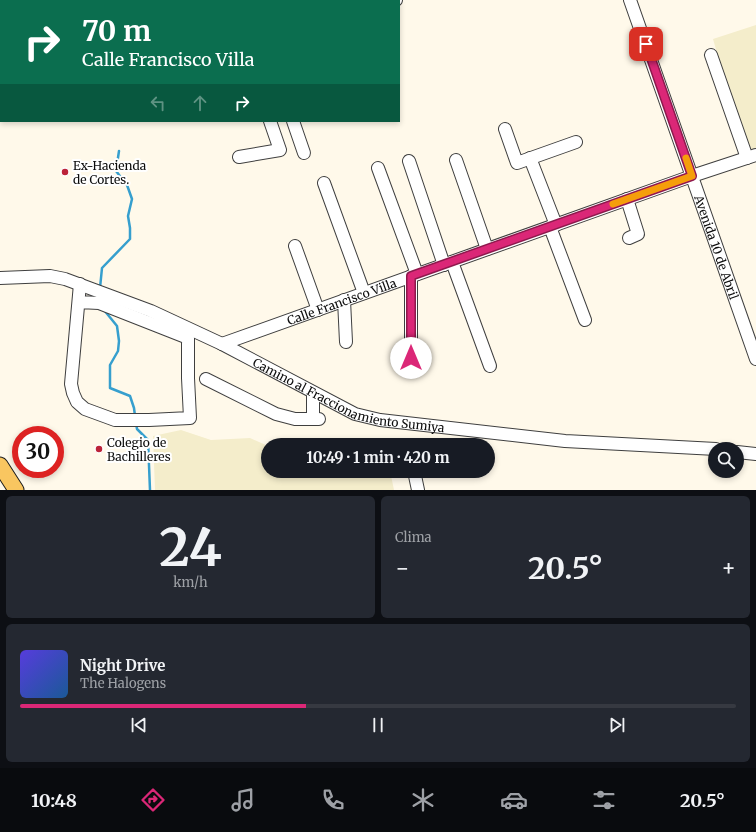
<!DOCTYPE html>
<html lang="es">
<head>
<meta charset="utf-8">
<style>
	body { margin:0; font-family:Merriweather,serif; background:#242831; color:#f1f3f6; height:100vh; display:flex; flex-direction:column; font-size:15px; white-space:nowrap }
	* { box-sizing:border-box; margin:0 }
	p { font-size:13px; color:#9ea1a6 }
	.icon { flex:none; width:22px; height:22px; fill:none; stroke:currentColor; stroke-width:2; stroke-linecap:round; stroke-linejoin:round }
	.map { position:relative; height:490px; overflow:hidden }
	.panel { display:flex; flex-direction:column; gap:6px; padding:6px; background:#0d0f14; flex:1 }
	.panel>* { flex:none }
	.guide { position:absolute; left:0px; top:0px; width:400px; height:122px; box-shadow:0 2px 6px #0003; background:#0b6e4f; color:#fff; overflow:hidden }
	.fabs { position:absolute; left:708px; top:442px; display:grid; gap:8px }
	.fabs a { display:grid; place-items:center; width:36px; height:36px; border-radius:50%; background:#171b24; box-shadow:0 2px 6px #0003; font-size:20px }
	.speed { position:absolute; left:12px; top:426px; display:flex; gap:8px; font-size:20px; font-weight:700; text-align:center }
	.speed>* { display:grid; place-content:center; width:52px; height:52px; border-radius:50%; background:#171b24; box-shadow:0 2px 6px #0003; line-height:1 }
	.speed .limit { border:6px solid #d22; background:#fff; color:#111 }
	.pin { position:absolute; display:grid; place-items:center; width:34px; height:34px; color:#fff; margin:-17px; border-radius:8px; box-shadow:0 2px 6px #0006 }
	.me { position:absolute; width:44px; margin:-22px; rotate:0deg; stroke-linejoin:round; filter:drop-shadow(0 0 3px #0008) }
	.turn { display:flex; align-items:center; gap:14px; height:84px; padding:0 16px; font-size:18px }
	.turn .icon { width:52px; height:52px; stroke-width:2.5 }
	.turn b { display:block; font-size:28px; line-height:34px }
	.lanes { display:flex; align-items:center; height:38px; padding:0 16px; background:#0003; justify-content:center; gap:20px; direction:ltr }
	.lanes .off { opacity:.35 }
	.big { font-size:30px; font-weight:700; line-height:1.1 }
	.panel .tile { flex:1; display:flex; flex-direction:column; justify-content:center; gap:6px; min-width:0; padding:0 14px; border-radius:6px; background:#242831 }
	.panel .dial { align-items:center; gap:0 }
	.dial b { font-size:52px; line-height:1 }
	.song { display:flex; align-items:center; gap:12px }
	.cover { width:48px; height:48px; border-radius:6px; background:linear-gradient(135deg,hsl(250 70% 55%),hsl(210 70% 35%)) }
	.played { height:4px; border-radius:2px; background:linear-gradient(90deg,#db2777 40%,#363941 40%) }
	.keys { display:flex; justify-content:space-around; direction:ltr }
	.heat { display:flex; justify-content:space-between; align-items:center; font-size:22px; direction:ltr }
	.panel .tiles { flex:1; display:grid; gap:6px; grid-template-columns:1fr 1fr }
	.tile:last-child { grid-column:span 2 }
	.trip { position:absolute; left:261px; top:438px; width:234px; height:40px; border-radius:20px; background:#171b24; box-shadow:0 2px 6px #0003; font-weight:700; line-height:40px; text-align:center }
	.menu { display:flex; height:64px; justify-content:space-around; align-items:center; background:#090b0e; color:#9ea1a6 }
	.menu .icon { width:28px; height:28px }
	.menu .current { color:#db2777 }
	.menu b { font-size:18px; color:#f1f3f6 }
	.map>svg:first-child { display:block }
</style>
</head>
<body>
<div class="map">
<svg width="756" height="490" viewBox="0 0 756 490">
	<rect width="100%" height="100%" fill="#fff9ea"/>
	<g fill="#f4edcb">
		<path d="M 756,25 L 756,152 L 746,155 L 713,39 Z"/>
		<path d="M 181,430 L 211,440 L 250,438 L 268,446 L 268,471 L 390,471 L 394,490 L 155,490 L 153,436 Z"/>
	</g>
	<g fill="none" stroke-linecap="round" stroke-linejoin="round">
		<g stroke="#369fce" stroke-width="2.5">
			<path d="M 100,288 L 102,268 L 130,239 L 130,228 L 128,216 L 132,199 L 127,185 L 116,171 L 119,151"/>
			<path d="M 104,310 L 117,326 L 119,341 L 118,351 L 110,365 L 110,388 L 130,396 L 134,408 L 135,416"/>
			<path d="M 136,423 L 137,429 L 148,440 L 150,490"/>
		</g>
		<defs>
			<g id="minor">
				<path d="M 296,0 L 297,1"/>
				<path id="s1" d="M 630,0 L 756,359"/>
				<path d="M 393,1 L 396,0"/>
				<path d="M 711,55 L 747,158"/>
				<path d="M 293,121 L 304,153"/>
				<path d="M 505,129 L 517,163 L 576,142"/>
				<path d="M 239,157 L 280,150 L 270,121"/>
				<path d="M 530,158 L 556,225"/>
				<path d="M 456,160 L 487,249"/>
				<path d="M 409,161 L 444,265"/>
				<path d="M 378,168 L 417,274"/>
				<path d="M 324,183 L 364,293"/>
				<path d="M 627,199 L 638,234 L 629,238"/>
				<path d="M 550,227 L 585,320"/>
				<path d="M 295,246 L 318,310"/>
				<path d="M 452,262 L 490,366"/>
				<path d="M 411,276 L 411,358"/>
				<path id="s2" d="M 0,278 L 50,276 L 65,279 L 151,311 L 222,344 L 355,414 L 380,420 L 565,441 L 716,449"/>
				<path d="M 344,300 L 346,342"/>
				<path d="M 79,302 L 99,303 L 188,338 L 188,378 L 190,418 L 149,420 L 115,420 L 85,409 L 77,402 L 73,393 L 71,384 L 80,284"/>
				<path id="s3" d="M 222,344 L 692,176 L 756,155"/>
				<path d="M 206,379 L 276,414 L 295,419 L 319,419"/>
				<path d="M 313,419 L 313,393"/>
				<path d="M 737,452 L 756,454"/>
				<path d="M 414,471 L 418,490"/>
			</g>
			<path id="major" d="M 0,465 L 16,490"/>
		</defs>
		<use href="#minor" stroke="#3f3f3f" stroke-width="14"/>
		<use href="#major" stroke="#1d1d1d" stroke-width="17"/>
		<use href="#minor" stroke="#fff" stroke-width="12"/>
		<use href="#major" stroke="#f9c660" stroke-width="15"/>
	</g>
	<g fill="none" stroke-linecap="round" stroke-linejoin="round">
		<defs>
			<path id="route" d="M 411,358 L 411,276 L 692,176 L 646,44"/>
		</defs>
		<use href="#route" stroke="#8e194d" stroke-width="10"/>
		<use href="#route" stroke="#db2777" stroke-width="7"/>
		<path stroke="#f59e0b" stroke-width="7" d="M 613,204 L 692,176 L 686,158"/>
	</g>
	<g fill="#bc2339" stroke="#fff" stroke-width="1.5">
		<circle cx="65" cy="172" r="4"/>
		<circle cx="99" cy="449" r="4"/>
	</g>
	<g text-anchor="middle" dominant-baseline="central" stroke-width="4" stroke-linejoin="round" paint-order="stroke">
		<g font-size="12" fill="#0c0c0c" stroke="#fff" text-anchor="start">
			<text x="73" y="165">Ex-Hacienda<tspan x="73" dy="14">de Cortes.</tspan></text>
			<text x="107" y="442">Colegio de<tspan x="107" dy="14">Bachilleres</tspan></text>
		</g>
		<g font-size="12" fill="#0c0c0c" stroke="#fff">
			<text stroke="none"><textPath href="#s1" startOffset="262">Avenida 10 de Abril</textPath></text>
			<text stroke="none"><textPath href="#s3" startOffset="127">Calle Francisco Villa</textPath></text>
			<text stroke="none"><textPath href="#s2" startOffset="374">Camino al Fraccionamiento Sumiya</textPath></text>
		</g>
	</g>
</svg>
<div class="fabs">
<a><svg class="icon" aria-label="search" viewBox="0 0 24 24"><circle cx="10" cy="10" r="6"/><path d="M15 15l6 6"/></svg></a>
</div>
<div class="speed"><div class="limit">30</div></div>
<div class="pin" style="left:646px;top:44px;background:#d93025"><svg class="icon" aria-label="arrive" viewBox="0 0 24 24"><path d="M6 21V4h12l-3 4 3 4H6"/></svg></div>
<svg class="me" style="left:411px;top:358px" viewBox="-20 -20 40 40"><circle r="19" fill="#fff"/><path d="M0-13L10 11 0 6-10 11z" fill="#db2777"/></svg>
<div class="trip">10:49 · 1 min · 420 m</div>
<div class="guide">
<div class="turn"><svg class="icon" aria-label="right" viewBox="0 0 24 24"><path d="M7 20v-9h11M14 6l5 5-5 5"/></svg><div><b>70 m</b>Calle Francisco Villa</div></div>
<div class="lanes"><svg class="icon off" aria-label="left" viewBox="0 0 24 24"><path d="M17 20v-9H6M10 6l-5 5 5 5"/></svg><svg class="icon off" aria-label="ahead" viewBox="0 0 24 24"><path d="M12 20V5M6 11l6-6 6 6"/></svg><svg class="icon" aria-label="right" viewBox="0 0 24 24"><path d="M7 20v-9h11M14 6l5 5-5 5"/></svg></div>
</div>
</div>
<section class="panel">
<div class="tiles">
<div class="tile dial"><b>24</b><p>km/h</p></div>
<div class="tile"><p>Clima</p>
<div class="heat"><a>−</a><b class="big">20.5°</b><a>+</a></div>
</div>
<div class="tile">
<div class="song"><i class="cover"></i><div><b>Night Drive</b><p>The Halogens</p></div></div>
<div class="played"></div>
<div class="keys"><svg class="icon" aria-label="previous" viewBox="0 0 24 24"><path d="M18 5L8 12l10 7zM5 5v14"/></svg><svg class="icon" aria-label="pause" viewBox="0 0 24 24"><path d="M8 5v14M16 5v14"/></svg><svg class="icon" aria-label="next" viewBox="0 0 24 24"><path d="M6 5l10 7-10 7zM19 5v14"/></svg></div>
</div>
</div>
</section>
<nav class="menu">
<b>10:48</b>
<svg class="icon current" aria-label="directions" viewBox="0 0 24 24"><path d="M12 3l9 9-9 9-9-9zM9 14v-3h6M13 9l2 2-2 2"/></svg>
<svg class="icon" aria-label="music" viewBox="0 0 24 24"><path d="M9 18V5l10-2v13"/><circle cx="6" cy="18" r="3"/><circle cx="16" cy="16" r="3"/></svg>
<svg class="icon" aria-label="phone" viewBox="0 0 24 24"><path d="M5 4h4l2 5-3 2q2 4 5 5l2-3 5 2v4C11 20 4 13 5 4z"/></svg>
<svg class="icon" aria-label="climate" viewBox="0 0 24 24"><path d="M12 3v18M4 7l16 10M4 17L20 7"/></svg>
<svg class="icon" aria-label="car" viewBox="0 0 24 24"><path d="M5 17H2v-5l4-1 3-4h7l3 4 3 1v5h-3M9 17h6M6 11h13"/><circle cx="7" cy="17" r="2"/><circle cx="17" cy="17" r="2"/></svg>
<svg class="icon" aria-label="filters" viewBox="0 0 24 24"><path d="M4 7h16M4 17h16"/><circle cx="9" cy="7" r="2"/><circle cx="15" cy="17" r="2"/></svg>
<b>20.5°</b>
</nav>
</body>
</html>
